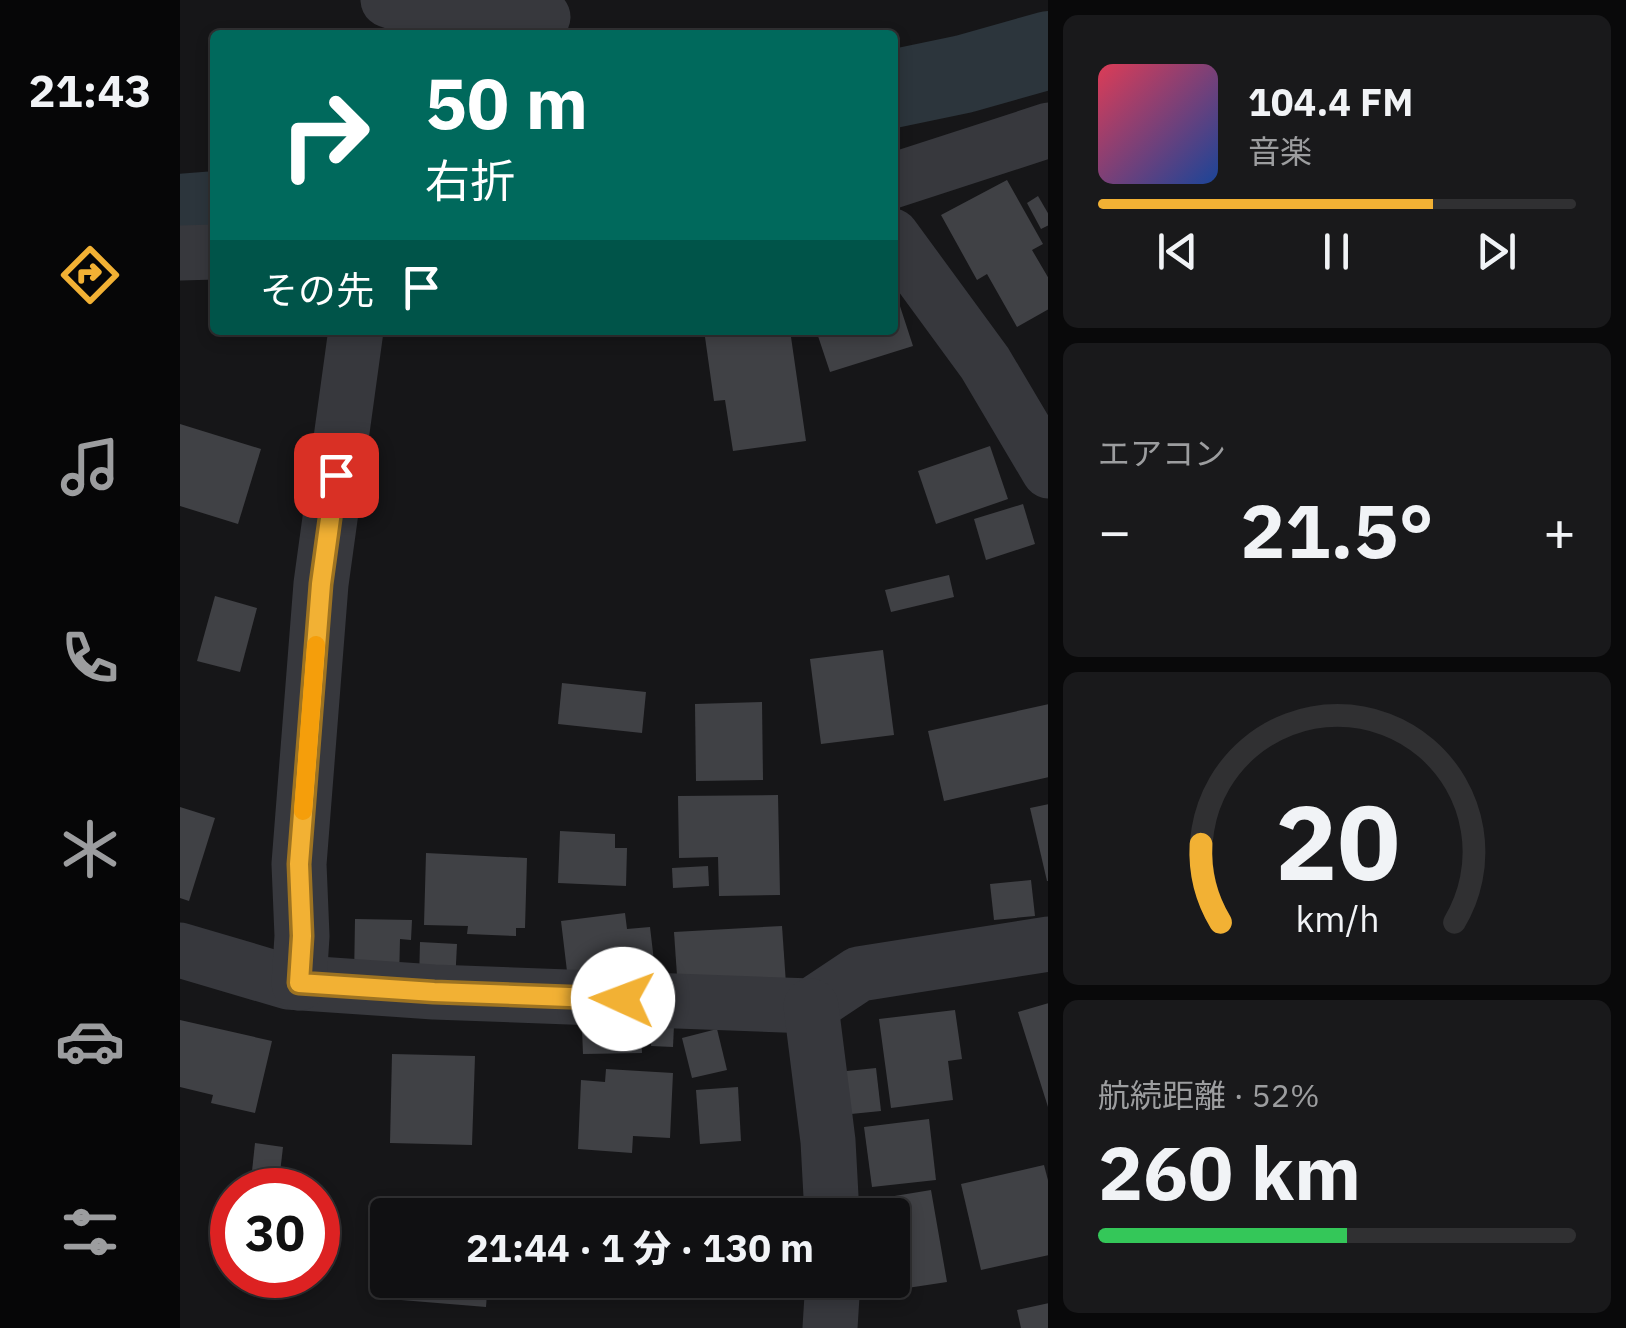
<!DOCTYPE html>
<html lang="ja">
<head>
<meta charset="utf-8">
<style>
	body { margin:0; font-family:"IBM Plex Sans","Noto Sans JP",sans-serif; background:#19191b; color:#f1f3f6; height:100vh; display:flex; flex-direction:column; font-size:38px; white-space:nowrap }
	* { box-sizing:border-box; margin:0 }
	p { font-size:32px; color:#9c9d9f }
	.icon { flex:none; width:55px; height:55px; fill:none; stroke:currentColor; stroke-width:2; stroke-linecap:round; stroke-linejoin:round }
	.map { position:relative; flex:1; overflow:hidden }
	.details { display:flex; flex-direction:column; gap:15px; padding:15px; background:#09090a; width:578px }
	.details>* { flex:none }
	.hud { position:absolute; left:30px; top:30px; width:688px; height:305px; border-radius:10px; box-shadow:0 5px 15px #0003,0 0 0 2px #303032; background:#00695c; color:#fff; overflow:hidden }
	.speed { position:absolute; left:30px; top:1168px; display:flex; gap:20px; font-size:50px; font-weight:700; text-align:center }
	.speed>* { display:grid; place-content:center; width:130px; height:130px; border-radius:50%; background:#101012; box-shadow:0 5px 15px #0003,0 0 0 2px #303032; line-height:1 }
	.speed .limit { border:15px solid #d22; background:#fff; color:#111 }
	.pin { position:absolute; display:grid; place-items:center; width:85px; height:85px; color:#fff; margin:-42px; border-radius:20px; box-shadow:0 5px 15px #0006 }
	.me { position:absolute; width:110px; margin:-55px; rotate:272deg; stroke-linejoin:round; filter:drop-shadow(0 0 8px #0008) }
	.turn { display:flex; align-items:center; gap:35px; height:210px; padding:0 50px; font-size:45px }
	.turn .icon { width:130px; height:130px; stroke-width:2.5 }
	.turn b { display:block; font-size:70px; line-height:85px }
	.then { display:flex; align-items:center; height:95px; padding:0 50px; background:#0003; gap:20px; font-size:38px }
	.big { font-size:75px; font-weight:800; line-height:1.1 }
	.details .card { flex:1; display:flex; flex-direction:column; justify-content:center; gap:15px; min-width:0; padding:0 35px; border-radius:15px; background:#19191b }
	.details .dial { align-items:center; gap:0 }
	.dial svg { height:260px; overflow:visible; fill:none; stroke:#303032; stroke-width:7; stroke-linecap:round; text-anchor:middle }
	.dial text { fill:#f1f3f6; stroke:none }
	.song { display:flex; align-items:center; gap:30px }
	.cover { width:120px; height:120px; border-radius:15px; background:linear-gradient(135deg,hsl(350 70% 55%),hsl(220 70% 35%)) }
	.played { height:10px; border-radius:5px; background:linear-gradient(90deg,#f2b134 70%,#303032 70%) }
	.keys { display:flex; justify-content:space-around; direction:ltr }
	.heat { display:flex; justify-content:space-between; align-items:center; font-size:55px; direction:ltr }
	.charge { height:15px; border-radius:8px; background:linear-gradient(90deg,#34c759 52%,#303032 0) }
	.trip { position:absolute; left:190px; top:1198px; width:540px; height:100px; border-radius:10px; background:#101012; box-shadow:0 5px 15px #0003,0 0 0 2px #303032; font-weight:800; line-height:100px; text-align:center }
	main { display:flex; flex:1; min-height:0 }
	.tabs { display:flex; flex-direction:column; width:180px; justify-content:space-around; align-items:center; background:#060607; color:#9c9d9f }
	.tabs .icon { width:70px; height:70px }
	.tabs .active { color:#f2b134 }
	.tabs b { font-size:45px; color:#f1f3f6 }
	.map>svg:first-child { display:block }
</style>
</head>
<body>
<main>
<nav class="tabs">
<b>21:43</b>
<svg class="icon active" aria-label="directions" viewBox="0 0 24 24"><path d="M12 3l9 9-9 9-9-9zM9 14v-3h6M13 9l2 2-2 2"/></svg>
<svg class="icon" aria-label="music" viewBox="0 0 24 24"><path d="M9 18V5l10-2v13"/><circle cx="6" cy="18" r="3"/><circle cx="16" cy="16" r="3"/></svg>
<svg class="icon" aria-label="phone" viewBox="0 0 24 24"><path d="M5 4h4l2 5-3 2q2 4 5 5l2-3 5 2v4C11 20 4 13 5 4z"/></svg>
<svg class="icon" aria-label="climate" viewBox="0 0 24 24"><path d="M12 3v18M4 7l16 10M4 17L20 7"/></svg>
<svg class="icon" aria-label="car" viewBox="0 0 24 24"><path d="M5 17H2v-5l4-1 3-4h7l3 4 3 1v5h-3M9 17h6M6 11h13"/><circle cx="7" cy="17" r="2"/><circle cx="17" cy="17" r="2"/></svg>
<svg class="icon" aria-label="filters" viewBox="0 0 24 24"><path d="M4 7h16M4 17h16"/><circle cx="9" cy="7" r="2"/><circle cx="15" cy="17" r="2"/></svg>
</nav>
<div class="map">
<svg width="869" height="1328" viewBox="0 0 869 1328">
	<rect width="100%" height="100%" fill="#161618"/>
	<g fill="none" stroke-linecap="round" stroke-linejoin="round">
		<g stroke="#2c353c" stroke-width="78">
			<path d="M 712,89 L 784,74 L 869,50"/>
			<path d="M 0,213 L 35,210"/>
		</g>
	</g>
	<g fill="#404145">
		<path d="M 827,180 L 863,244 L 852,250 L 869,279 L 869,309 L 837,327 L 807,274 L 797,280 L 761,215 Z"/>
		<path d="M 858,196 L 869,215 L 869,225 L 861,229 L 847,203 Z"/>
		<path d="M 717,297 L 733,346 L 650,372 L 636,330 L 712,330 L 712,299 Z"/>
		<path d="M 524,330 L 610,330 L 626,441 L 553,451 L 545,400 L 534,401 Z"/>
		<path d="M 0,424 L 81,449 L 58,524 L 0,506 Z"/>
		<path d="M 810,446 L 828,499 L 756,524 L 738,471 Z"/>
		<path d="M 843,504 L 855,544 L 806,560 L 794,519 Z"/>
		<path d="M 769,575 L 774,597 L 711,612 L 705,590 Z"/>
		<path d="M 35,596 L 77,608 L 60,672 L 17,661 Z"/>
		<path d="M 703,650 L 714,735 L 641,744 L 630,659 Z"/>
		<path d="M 382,683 L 466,692 L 462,733 L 378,724 Z"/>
		<path d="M 582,702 L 583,780 L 516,781 L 515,704 Z"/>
		<path d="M 869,704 L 869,777 L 764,801 L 748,731 Z"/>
		<path d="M 598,795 L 600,895 L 539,896 L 538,857 L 499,858 L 498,796 Z"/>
		<path d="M 869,804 L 869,881 L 867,881 L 850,808 Z"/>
		<path d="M 0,807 L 35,818 L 9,901 L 0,898 Z"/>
		<path d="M 380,831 L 435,834 L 435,848 L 447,848 L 446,886 L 378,883 Z"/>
		<path d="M 246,853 L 347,858 L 345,928 L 336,928 L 336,936 L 287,934 L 288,926 L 244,925 Z"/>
		<path d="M 528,866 L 529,886 L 493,888 L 492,868 Z"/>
		<path d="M 851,880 L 855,916 L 814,920 L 810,884 Z"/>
		<path d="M 445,913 L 447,929 L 470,927 L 476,978 L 389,988 L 381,921 Z"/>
		<path d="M 175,919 L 232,920 L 231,940 L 220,939 L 219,981 L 174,980 Z"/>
		<path d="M 602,926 L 606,984 L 498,990 L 494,932 Z"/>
		<path d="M 240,942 L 277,944 L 275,983 L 239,982 Z"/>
		<path d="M 869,1003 L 869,1107 L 868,1107 L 838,1012 Z"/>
		<path d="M 775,1010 L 782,1059 L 768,1061 L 773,1100 L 711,1108 L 699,1019 Z"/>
		<path d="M 0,1020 L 92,1041 L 75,1113 L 31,1103 L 33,1095 L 0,1087 Z"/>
		<path d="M 472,1024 L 494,1025 L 493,1047 L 471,1046 Z"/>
		<path d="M 461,1028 L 462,1053 L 403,1054 L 402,1029 Z"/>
		<path d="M 537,1029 L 547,1070 L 512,1078 L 502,1038 Z"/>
		<path d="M 212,1054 L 295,1056 L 292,1145 L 210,1143 Z"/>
		<path d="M 696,1068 L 701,1111 L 661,1115 L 657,1072 Z"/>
		<path d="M 426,1069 L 493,1073 L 490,1138 L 453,1136 L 452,1153 L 398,1149 L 401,1080 L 425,1082 Z"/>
		<path d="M 558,1087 L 561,1141 L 520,1144 L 516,1090 Z"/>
		<path d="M 749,1119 L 756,1180 L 692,1187 L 684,1127 Z"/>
		<path d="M 75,1143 L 103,1147 L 98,1190 L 70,1190 Z"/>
		<path d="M 864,1165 L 869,1184 L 869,1255 L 801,1270 L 781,1184 Z"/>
		<path d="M 751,1190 L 767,1282 L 681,1295 L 679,1280 L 712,1280 L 712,1215 L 668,1215 L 666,1204 Z"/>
		<path d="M 223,1280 L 308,1280 L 306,1307 L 221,1300 Z"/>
		<path d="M 869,1303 L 869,1328 L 841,1328 L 837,1310 Z"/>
	</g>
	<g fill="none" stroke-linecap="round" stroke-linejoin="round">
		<g stroke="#37383d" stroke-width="55">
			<path d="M 208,0 L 257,17 L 293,15 L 363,17"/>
			<path d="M 712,181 L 869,130"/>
			<path d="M 712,236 L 805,363 L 869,471"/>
			<path d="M 0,253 L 35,252"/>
			<path d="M 0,950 L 108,982 L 254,992 L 631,1006 L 679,974 L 869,944"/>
			<path d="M 119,983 L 122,936 L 119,864 L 141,584 L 176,330"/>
			<path d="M 631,1006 L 648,1141 L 652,1215"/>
			<path d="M 650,1328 L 653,1280"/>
		</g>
	</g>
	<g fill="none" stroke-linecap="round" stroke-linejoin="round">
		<defs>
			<path id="route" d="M 156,475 L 141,584 L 119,864 L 122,936 L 119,983 L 254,992 L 443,999"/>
		</defs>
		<use href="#route" stroke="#9d7322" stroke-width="25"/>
		<use href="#route" stroke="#f2b134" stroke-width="18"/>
		<path stroke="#f59e0b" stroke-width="18" d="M 123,811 L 136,645"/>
	</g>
</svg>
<div class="speed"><div class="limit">30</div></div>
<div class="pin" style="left:156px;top:475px;background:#d93025"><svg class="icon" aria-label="arrive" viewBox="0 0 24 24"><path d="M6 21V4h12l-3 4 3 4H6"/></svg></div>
<svg class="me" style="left:443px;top:999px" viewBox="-20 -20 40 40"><circle r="19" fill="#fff"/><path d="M0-13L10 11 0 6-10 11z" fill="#f2b134"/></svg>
<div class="trip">21:44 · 1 分 · 130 m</div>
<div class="hud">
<div class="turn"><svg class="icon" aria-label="right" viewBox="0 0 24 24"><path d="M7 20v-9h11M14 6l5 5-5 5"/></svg><div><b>50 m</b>右折</div></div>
<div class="then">その先<svg class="icon" aria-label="arrive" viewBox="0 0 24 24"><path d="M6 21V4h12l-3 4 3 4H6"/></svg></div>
</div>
</div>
<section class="details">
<div class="card">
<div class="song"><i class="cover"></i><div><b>104.4 FM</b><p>音楽</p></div></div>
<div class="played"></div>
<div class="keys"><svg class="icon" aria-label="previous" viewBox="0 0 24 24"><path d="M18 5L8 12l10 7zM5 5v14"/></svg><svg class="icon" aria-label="pause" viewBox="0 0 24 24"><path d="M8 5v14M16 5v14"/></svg><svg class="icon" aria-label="next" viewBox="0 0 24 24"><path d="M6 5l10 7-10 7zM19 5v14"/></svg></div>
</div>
<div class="card"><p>エアコン</p>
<div class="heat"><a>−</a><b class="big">21.5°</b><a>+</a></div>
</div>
<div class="card dial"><svg viewBox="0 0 100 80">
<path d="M14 69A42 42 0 1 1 86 69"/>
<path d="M14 69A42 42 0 0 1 8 45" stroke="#f2b134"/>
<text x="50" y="56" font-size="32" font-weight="700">20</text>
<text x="50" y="72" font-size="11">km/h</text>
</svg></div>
<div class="card"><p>航続距離 · 52%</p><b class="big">260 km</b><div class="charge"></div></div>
</section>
</main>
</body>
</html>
